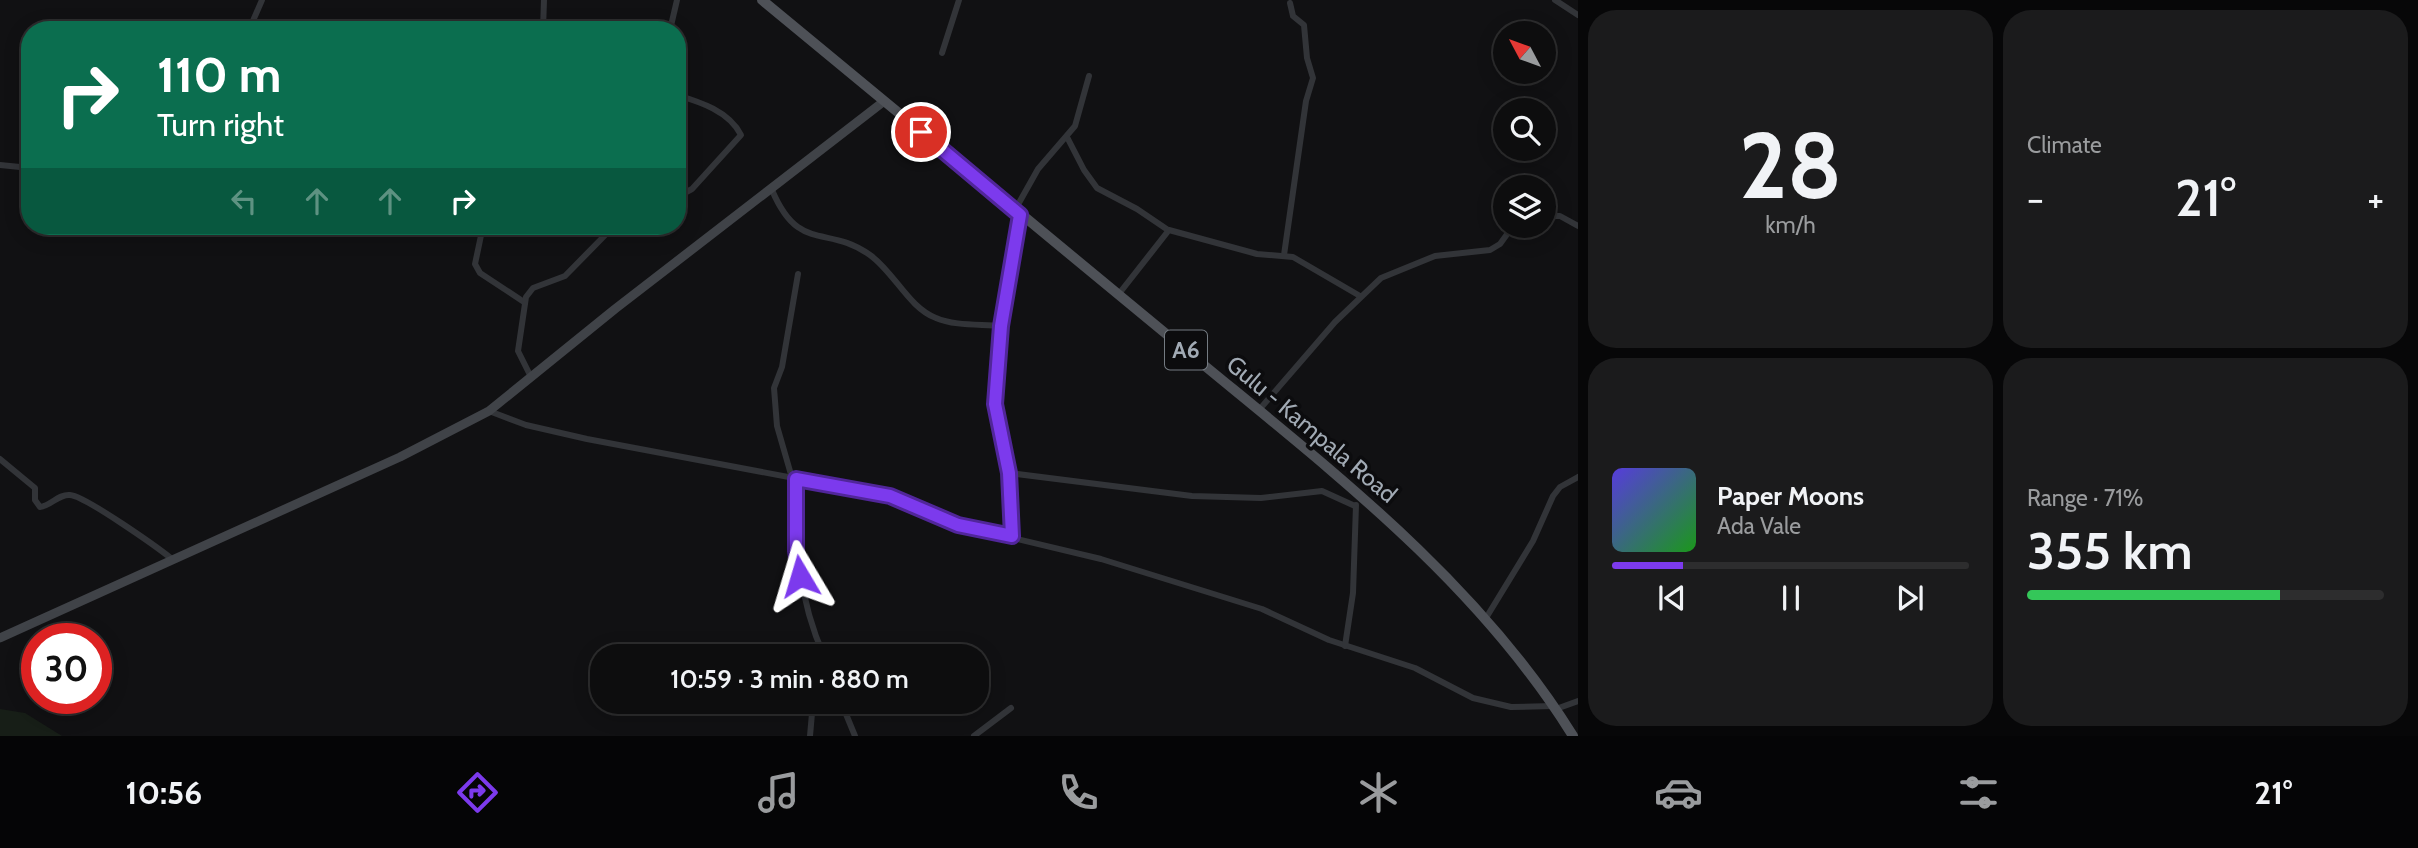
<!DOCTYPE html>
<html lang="en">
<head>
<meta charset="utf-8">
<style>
	body { margin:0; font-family:Cabin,sans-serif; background:#1b1b1c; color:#f1f3f6; height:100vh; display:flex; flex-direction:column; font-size:26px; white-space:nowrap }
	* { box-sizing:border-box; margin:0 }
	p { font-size:23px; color:#9a9c9e }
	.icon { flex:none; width:38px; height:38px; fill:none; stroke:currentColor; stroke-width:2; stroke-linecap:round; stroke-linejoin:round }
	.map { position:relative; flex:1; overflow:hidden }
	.sheet { display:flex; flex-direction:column; gap:10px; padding:10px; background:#070708; width:840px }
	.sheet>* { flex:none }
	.top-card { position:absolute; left:21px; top:21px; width:665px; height:214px; border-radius:28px; box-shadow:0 4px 18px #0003,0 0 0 2px #2d2d2e; background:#0b6e4f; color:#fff; overflow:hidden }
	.needle { width:46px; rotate:311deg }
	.fabs { position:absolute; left:1493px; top:21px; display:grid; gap:14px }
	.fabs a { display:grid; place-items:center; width:63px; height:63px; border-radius:50%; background:#0d0d0e; box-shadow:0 4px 18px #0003,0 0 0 2px #2d2d2e; font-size:35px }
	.speed { position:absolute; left:21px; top:623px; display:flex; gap:14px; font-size:35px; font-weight:700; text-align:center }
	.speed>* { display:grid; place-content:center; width:91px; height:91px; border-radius:50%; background:#0d0d0e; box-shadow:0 4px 18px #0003,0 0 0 2px #2d2d2e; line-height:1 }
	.speed .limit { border:10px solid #d22; background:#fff; color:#111 }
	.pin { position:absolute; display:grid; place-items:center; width:60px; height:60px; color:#fff; margin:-30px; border:4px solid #fff; border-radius:50%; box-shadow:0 2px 7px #0007 }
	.me { position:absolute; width:77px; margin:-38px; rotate:353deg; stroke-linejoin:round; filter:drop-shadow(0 0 5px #0008) }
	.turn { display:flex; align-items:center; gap:24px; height:147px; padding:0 21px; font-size:32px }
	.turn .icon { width:91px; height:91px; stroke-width:2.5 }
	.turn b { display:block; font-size:49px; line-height:60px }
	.lanes { display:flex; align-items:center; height:66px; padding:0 21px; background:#0003; justify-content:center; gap:35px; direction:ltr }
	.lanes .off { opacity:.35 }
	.big { font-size:52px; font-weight:600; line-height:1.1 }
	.sheet .widget { flex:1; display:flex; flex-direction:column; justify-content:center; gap:10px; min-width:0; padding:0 24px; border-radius:28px; background:#1b1b1c }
	.sheet .dial { align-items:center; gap:0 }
	.dial b { font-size:91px; line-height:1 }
	.song { display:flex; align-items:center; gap:21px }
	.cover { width:84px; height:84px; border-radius:10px; background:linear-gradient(135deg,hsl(250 70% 55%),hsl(120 70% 35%)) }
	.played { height:7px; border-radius:4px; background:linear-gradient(90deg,#7c3aed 20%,#2d2d2e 20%) }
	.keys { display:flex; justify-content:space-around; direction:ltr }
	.heat { display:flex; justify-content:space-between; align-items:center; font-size:38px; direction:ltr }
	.charge { height:10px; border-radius:5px; background:linear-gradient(90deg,#34c759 71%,#2d2d2e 0) }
	.sheet .tiles { flex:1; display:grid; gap:10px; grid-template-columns:repeat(2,1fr) }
	.trip { position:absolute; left:590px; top:644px; width:399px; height:70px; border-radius:28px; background:#0d0d0e; box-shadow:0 4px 18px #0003,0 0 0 2px #2d2d2e; font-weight:600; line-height:70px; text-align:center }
	.tab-bar { display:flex; height:112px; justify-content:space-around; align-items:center; background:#050506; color:#9a9c9e }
	.tab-bar .icon { width:49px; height:49px }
	.tab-bar .current { color:#7c3aed }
	.tab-bar b { font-size:32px; color:#f1f3f6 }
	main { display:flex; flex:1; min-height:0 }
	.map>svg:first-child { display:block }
</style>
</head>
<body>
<main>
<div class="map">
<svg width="1578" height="736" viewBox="0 0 1578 736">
	<rect width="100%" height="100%" fill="#111113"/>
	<path fill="#171e17" d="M 0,709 L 25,713 L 62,736 L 0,736 Z"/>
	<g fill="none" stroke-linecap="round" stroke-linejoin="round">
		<g stroke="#323438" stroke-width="6">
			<path d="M 1555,0 L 1578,15"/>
			<path d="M 394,28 L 394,30"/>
			<path d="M 249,30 L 262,0"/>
			<path d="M 543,30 L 544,0"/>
			<path d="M 670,30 L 677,0"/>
			<path d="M 942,53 L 959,0"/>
			<path d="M 677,95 C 700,102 729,111 741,135 L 692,189 L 677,197"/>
			<path d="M 1067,137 L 1084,170 L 1097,188 L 1137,209 L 1168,230"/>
			<path d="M 0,165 L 30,168"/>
			<path d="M 772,190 C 799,254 827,224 870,255 C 894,272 909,308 936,318 C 954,326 981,324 1001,326"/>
			<path d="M 1015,210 L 1038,169 L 1075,126 L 1089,76"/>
			<path d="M 1544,216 L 1560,216 L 1578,226"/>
			<path d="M 483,226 L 475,264 L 480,273 L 524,302"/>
			<path d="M 1284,255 L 1306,101 L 1313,78 L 1307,58 L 1304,25 L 1293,16 L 1290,3"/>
			<path d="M 1118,295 L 1169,230 L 1257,254 L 1293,257 L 1360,296"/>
			<path d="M 531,377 L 518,351 L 526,297 L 533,288 L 565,276 L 614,226"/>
			<path d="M 1259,410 L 1335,322 L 1381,278 L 1435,256 L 1490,250 L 1500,244 L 1513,226"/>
			<path d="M 489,411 L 526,425 L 587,439 L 889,496 L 958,525 L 1101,559 L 1262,609 L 1329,640 L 1415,668 L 1473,698 L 1511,707 L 1553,706"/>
			<path d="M 0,459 L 35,488 L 35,500 L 40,507 C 51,506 58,494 70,495 C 85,496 157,547 172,559"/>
			<path d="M 1009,473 L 1192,496 L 1261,498 L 1322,491 L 1355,506"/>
			<path d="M 792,478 L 777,426 L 774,388 L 782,367 L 798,274"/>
			<path d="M 796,479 C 795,542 798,598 824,656"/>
			<path d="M 1012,536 L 1009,473 L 995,403 L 1001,326 L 1020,215"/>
			<path d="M 1486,618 L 1533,541 L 1553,496 L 1560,487 L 1578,477"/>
			<path d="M 1345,646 L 1353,593 L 1356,505"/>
			<path d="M 841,702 L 855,736"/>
			<path d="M 1556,709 L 1578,701"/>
			<path d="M 810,736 L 813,702"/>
			<path d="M 974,736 L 1011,708"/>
		</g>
		<path stroke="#404348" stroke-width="9" d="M 0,638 L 400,457 L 489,411 L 615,309 L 883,102"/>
		<path stroke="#4e5157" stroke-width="10" d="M 762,0 C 909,123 1058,243 1205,366 C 1340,477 1480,586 1573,736"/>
	</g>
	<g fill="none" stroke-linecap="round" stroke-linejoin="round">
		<defs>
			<path id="route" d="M 800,576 L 796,551 L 796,479 L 890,496 L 958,525 L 1012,536 L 1009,473 L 995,404 L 1001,326 L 1020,215 L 921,132"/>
		</defs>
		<use href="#route" stroke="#51269a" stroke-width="18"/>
		<use href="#route" stroke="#7c3aed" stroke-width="12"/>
	</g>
	<g text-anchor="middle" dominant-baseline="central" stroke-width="7" stroke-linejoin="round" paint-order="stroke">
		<rect fill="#0c0c0e" stroke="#747b82" stroke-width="2" x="1165" y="330.5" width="42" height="39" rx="5"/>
		<g font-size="23" font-weight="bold" fill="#a1aab4">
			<text x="1186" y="350">A6</text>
		</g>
		<g font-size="24" fill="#a1aab4" stroke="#0c0c0e">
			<text transform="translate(1312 429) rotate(40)">Gulu - Kampala Road</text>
		</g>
	</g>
</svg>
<div class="fabs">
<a><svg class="needle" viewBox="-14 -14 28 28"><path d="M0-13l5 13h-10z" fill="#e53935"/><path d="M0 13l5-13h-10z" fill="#9a9c9e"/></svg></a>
<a><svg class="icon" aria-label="search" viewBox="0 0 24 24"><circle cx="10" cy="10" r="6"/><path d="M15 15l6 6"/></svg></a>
<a><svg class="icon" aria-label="layers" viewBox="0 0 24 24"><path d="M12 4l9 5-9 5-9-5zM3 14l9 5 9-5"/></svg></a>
</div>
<div class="speed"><div class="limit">30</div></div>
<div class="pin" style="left:921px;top:132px;background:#d93025"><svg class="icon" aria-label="arrive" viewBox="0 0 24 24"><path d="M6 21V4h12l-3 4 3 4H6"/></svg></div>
<svg class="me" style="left:800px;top:576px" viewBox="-20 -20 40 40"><path d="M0-17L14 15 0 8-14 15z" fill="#7c3aed" stroke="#fff" stroke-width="4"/></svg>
<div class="trip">10:59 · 3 min · 880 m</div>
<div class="top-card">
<div class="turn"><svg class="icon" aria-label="right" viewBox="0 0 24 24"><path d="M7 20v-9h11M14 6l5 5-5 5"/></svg><div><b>110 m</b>Turn right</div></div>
<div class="lanes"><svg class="icon off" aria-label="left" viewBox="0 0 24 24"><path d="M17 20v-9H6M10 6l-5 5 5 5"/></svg><svg class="icon off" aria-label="ahead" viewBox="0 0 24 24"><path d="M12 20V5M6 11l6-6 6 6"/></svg><svg class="icon off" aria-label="ahead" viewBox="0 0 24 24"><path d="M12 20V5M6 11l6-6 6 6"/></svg><svg class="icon" aria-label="right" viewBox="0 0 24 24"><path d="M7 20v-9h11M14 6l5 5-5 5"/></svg></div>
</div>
</div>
<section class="sheet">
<div class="tiles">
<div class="widget dial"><b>28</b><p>km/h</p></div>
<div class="widget"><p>Climate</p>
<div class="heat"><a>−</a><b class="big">21°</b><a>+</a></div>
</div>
<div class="widget">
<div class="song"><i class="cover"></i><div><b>Paper Moons</b><p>Ada Vale</p></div></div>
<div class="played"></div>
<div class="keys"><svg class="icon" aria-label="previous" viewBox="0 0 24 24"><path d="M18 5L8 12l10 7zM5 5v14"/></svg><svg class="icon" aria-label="pause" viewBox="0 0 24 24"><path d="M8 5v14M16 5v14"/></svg><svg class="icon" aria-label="next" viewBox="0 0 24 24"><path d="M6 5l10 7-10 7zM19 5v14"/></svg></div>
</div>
<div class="widget"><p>Range · 71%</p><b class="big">355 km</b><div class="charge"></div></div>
</div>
</section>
</main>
<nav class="tab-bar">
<b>10:56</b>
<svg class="icon current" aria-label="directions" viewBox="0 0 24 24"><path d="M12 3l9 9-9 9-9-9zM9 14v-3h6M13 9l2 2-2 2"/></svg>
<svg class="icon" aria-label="music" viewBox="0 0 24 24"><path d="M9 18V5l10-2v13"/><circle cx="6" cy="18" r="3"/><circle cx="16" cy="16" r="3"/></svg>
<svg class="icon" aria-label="phone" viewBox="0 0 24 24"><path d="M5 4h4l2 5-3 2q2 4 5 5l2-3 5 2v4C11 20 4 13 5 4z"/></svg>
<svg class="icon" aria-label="climate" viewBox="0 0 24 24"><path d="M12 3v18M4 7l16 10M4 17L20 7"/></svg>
<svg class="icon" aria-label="car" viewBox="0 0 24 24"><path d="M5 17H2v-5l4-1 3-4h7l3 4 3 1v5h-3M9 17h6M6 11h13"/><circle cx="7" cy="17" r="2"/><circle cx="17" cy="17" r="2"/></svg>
<svg class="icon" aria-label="filters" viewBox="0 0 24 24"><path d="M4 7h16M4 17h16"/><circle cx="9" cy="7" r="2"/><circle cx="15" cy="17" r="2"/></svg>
<b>21°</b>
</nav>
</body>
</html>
